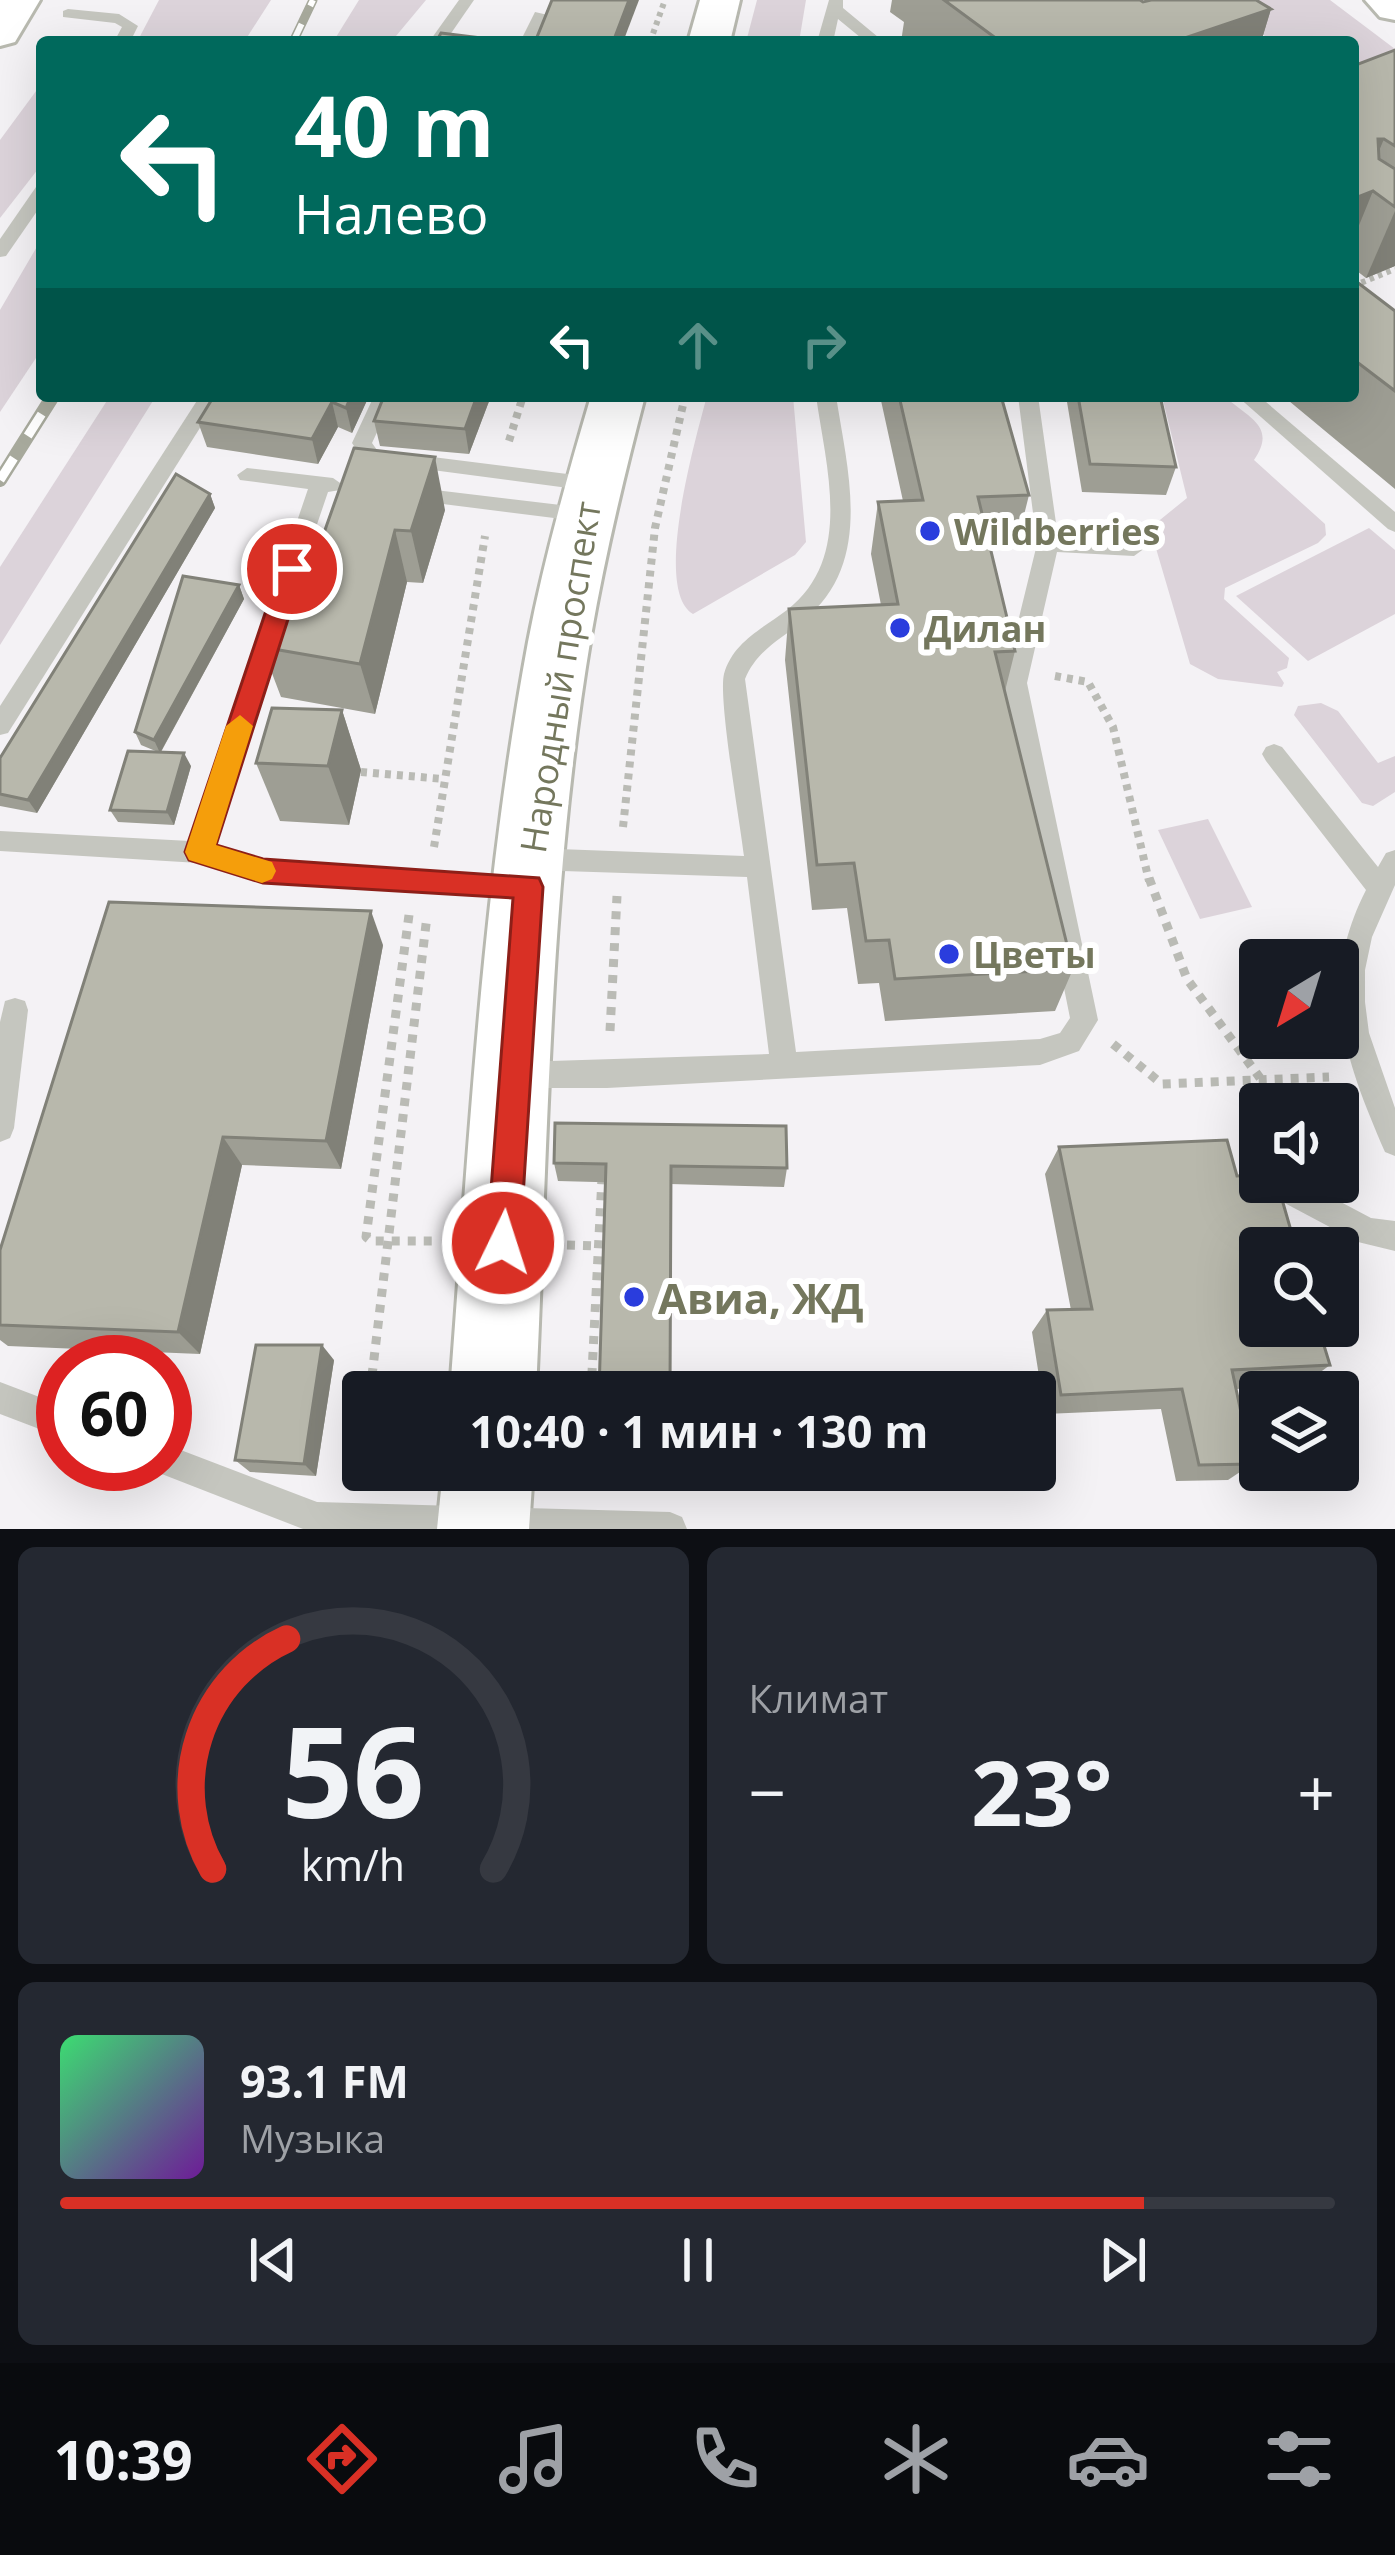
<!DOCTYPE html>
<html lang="ru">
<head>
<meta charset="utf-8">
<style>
	body { margin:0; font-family:"Open Sans",sans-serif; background:#242831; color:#f1f3f6; height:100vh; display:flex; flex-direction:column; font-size:45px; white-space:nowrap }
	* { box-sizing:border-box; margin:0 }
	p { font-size:39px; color:#9ea1a6 }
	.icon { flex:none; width:66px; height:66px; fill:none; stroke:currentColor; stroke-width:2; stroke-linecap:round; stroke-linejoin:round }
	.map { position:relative; height:1529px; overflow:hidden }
	.side { display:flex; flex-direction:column; gap:18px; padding:18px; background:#0d0f14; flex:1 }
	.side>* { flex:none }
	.top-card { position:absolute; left:36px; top:36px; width:1323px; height:366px; border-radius:12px; box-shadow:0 12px 48px #0002; background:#00695c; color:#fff; overflow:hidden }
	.needle { width:78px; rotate:218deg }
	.fabs { position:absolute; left:1239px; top:939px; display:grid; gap:24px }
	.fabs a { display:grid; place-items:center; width:120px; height:120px; border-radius:12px; background:#171b24; box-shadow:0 12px 48px #0002; font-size:60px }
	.speed { position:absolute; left:36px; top:1335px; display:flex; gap:24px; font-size:60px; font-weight:700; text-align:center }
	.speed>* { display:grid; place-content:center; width:156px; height:156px; border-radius:50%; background:#171b24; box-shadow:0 12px 48px #0002; line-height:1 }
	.speed .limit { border:18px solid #d22; background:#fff; color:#111 }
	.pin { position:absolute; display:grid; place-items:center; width:102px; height:102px; color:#fff; margin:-51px; border:6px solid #fff; border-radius:50%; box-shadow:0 3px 12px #0007 }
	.me { position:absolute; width:132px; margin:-66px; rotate:4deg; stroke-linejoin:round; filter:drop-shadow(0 0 9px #0008) }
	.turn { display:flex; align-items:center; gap:42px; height:252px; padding:0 60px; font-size:54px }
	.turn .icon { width:156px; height:156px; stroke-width:2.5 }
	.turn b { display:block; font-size:84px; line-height:102px }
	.lanes { display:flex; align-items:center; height:114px; padding:0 60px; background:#0003; justify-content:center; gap:60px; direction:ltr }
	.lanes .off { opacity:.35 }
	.big { font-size:90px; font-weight:700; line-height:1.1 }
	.side .widget { flex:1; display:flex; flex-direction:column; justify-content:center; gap:18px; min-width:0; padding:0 42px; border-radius:18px; background:#242831 }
	.side .dial { align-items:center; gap:0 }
	.dial svg { height:312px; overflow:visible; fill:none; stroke:#363941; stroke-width:7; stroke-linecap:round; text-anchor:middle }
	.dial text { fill:#f1f3f6; stroke:none }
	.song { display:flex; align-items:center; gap:36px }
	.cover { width:144px; height:144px; border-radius:18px; background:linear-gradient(135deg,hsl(140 70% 55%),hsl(280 70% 35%)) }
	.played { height:12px; border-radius:6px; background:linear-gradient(90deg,#d93025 85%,#363941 85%) }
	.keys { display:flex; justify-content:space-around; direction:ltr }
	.heat { display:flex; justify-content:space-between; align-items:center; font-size:66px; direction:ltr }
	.side .tiles { flex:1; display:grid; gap:18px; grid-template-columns:1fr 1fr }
	.widget:last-child { grid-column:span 2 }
	.trip { position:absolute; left:342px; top:1371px; width:714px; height:120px; border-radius:12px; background:#171b24; box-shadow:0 12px 48px #0002; font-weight:700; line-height:120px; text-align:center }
	.dock { display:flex; height:192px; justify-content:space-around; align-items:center; background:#090b0e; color:#9ea1a6 }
	.dock .icon { width:84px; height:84px }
	.dock .on { color:#d93025 }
	.dock b { font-size:54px; color:#f1f3f6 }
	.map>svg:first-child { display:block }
</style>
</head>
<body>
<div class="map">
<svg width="1395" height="1529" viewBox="0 0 1395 1529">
	<rect width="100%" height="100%" fill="#f4f2f5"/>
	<g fill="#dcd3da">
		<path d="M 159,0 L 271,0 L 244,42 L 137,42 Z"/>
		<path d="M 359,0 L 426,0 L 391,42 L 333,42 Z"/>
		<path d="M 757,0 L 806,0 L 799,42 L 746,42 Z"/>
		<path d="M 1217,0 L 1330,0 L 1395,49 L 1395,95 L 1353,80 L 1353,42 L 1273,42 Z"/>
		<path d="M 42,83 L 42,164 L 0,218 L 0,140 Z"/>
		<path d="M 42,238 L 42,349 L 0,412 L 0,310 Z"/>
		<path d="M 110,396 L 156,396 L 0,645 L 0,567 Z"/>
		<path d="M 707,396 L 793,396 L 806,542 L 795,555 L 693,614 C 652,590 696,437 707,396 Z"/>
		<path d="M 1162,396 L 1224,396 C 1252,420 1276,427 1254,460 L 1325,524 L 1326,535 L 1318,543 L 1225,588 L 1224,599 L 1289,658 L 1287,668 L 1277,672 L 1284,683 L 1282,687 L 1218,679 L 1190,664 L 1150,528 L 1187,498 Z"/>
		<path d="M 1369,528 L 1395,550 L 1395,614 L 1308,661 L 1236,596 Z"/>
		<path d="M 1321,703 L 1338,711 L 1378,763 L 1395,756 L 1395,792 L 1373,806 L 1362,803 L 1294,715 L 1298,706 Z"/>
		<path d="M 1208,819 L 1252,907 L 1200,919 L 1158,830 Z"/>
	</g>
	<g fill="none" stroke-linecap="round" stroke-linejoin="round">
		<defs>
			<path id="secondary" d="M 0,0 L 40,0 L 15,42 L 0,46 Z"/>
			<g id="primary">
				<path d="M 700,0 L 740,0 L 730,42 L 688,42 Z"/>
				<path d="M 1365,0 L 1395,0 L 1395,20 L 1380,17 Z"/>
				<path d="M 591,396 L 645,396 C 624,476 605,555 591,636 C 549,885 548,1141 536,1392 L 450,1392 C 469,1142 482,890 528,642 C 544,559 567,477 591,396 Z"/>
				<path d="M 443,1470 L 533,1470 L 529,1529 L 437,1529 Z"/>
			</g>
		</defs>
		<use href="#secondary" stroke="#b8b9af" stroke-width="6"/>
		<use href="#primary" stroke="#b8b9b0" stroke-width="6"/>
		<g stroke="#babbb5" stroke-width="6" stroke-dasharray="4.5 4.5" stroke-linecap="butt">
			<path d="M 650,42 L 665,0"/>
			<path d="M 1353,286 L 1395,269"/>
		</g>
		<g stroke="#babbb5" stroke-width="8" stroke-dasharray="6 6" stroke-linecap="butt">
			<path d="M 509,441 L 523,396"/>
			<path d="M 1055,676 L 1088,682 L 1113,727 L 1149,881"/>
			<path d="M 361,772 L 443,779"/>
			<path d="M 623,827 L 655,528 L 685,396"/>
			<path d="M 434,847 L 485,536"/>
		</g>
		<g stroke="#babbb5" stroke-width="9" stroke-dasharray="8 8" stroke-linecap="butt">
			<path d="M 1149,878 L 1187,979 L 1260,1078"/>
			<path d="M 409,915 L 366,1237 L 371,1241 L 438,1241"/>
			<path d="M 610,1031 L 617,896"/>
			<path d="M 1113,1044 L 1162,1084 L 1329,1077"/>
			<path d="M 567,1245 L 599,1246"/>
			<path d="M 370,1392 L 427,916"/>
			<path d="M 591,1392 L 602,1178"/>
			<path d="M 358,1475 L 363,1441"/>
		</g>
		<g fill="#c5c6bf" fill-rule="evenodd">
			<path d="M 459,0 L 474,0 L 445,42 L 429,42 Z"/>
			<path d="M 829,0 L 843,0 L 843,8 L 884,42 L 866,42 L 838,19 L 833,42 L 817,42 Z"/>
			<path d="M 68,9 L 119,14 L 138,26 L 130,42 L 114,42 L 122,27 L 115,23 L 63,17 L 63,11 Z"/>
			<path d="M 535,12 L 548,15 L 536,42 L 520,42 Z"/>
			<path d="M 42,186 L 42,204 L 6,256 L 0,257 L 0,239 L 36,187 Z"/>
			<path d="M 200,396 L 220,396 L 8,733 L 0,735 L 0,706 Z"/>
			<path d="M 374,396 L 394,396 L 372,443 L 377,450 L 591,477 L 601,484 L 591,491 L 364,461 L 352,443 Z"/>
			<path d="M 816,396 L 836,396 C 848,473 874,564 803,621 C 780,640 757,650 745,679 L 796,1052 L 1040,1039 L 1060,1033 L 1070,1018 L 1003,683 L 1037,544 L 1018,396 L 1038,396 L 1058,537 L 1134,540 L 1145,548 L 1134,556 L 1057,552 L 1027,683 L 1098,1020 L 1079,1051 L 1040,1065 L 607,1088 L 519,1088 L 509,1084 L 505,1075 L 509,1066 L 519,1062 L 769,1054 L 747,877 L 532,870 L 523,867 L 519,859 L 523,851 L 532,848 L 744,856 C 740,822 718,698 724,674 C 733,642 762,629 787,610 C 854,558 826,468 816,396 Z"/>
			<path d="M 1237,396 L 1259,396 L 1395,512 L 1395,532 L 1388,529 Z"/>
			<path d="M 247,468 L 333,478 L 343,485 L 340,490 L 328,492 L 293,595 L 285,597 L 274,589 L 308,489 L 240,480 L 237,475 Z"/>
			<path d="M 410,487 L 586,508 L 597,515 L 586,522 L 403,499 L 400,494 L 403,489 Z"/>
			<path d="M 274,614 L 285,622 L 214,846 L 263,860 L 526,876 L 535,879 L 539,887 L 535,895 L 526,898 L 263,882 L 199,863 L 0,851 L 0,831 L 190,841 L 263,622 Z"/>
			<path d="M 1274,744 L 1282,747 L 1378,867 L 1386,853 L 1395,850 L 1395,885 L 1372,937 L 1365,970 L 1365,1002 L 1369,1033 L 1395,1108 L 1395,1156 L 1385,1152 C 1345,1059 1317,986 1366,890 L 1266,761 L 1262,754 L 1266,747 Z"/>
			<path d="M 15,998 L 25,1001 L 28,1010 L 14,1128 L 10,1138 L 0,1142 L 0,1022 L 5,1001 Z"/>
			<path d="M 1260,1182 L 1303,1182 L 1371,1218 L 1395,1221 L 1395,1251 L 1358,1242 L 1264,1192 Z"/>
			<path d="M 0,1382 L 63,1406 L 63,1438 L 0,1414 Z"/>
			<path d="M 165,1444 L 317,1502 L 670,1512 L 682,1517 L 687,1529 L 303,1529 L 154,1471 L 151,1464 L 165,1464 Z"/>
		</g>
		<use href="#secondary" fill="#fff" fill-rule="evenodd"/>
		<use href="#primary" fill="#fff" fill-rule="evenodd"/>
		<defs>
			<path id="rail-far1" d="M 293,42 L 313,0"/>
			<path id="rail" d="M 0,480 L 53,396"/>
		</defs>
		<use href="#rail-far1" stroke="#a7a99c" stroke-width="9"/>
		<use href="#rail" stroke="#a7a99c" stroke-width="14"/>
		<use href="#rail-far1" stroke="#fff" stroke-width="6" stroke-dasharray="20" stroke-linecap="butt"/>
		<use href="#rail" stroke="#fff" stroke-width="9" stroke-dasharray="26" stroke-linecap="butt"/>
	</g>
	<g fill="#9e9e94">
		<path d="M 892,0 L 1140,0 L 1143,2 L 1271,9 L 1261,42 L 901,42 L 904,22 L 890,12 Z"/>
		<path d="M 1395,50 L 1395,266 L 1366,278 L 1353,268 L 1353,66 Z"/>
		<path d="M 1353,279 L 1395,311 L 1395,489 L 1283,396 L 1353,396 Z"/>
		<path d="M 369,396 L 352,433 L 338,427 L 318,464 L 207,447 L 198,422 Z"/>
		<path d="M 384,396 L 491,396 L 469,454 L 380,446 L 374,421 Z"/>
		<path d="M 880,396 L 1001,396 L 1029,495 L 1016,547 L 991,548 L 1015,651 L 1005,691 L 1073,969 L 1055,1011 L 885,1021 L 879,983 L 858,984 L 847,908 L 812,910 L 785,660 L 789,609 L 881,605 L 871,554 L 878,502 L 903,501 Z"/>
		<path d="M 1066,396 L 1160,396 L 1176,467 L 1166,495 L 1082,492 Z"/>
		<path d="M 210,494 L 215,508 L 37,813 L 0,806 L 0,758 Z"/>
		<path d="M 445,510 L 423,583 L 407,582 L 375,714 L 281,697 L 262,647 L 314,561 Z"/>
		<path d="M 239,585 L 244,599 L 161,752 L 191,766 L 174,825 L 118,822 L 110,810 L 158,752 L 141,745 L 135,732 Z"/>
		<path d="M 342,710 L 361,770 L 349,825 L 280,821 L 256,763 Z"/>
		<path d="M 383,945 L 341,1169 L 242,1165 L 200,1354 L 8,1346 L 0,1340 L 0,1250 Z"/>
		<path d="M 1059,1147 L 1237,1176 L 1330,1365 L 1303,1385 L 1236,1389 L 1252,1464 L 1228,1480 L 1176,1481 L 1161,1409 L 1045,1414 L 1032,1332 L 1047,1310 L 1071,1310 L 1045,1174 Z"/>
		<path d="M 554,1163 L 787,1168 L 784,1187 L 558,1181 Z"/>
		<path d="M 334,1360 L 316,1476 L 250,1472 L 235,1460 Z"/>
	</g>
	<g fill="#818178">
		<path d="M 629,0 L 639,0 L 623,42 L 613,42 Z"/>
		<path d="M 1271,9 L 1261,42 L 1173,42 Z"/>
		<path d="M 1378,139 L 1384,139 L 1360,196 L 1373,191 L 1353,240 L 1353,199 Z"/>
		<path d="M 1395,211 L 1395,266 L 1366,278 Z"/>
		<path d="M 351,396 L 369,396 L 352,433 L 346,408 Z"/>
		<path d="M 477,396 L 491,396 L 469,454 L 465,429 Z"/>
		<path d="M 332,402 L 338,427 L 318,464 L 312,439 Z"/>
		<path d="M 435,457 L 445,510 L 423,583 L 411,531 Z"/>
		<path d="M 210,494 L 215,508 L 37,813 L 28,800 Z"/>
		<path d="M 395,530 L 407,582 L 375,714 L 360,664 Z"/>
		<path d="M 239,585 L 244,599 L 160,753 L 154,740 Z"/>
		<path d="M 342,710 L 361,770 L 349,825 L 328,766 Z"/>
		<path d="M 184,753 L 191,766 L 174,825 L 167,812 Z"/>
		<path d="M 371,911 L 383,945 L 341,1169 L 326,1141 Z"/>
		<path d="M 223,1137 L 242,1165 L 200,1354 L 178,1332 Z"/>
		<path d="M 322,1345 L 334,1360 L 316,1476 L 304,1464 Z"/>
	</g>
	<g fill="#b8b8ac" stroke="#818178" stroke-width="3">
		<path d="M 552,0 L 629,0 L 613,42 L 535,42 Z"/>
		<path d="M 944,0 L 1140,0 L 1143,2 L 1151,0 L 1256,0 L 1271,9 L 1173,42 L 1001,42 Z"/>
		<path d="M 441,33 L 514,42 L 436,42 Z"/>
		<path d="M 1395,50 L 1395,146 L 1384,139 L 1378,139 L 1379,159 L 1395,169 L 1395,207 L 1373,191 L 1353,199 L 1353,66 Z"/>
		<path d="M 1353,279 L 1395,311 L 1395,391 L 1353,359 Z"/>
		<path d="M 214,396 L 351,396 L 346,408 L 332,402 L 312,439 L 198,422 Z"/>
		<path d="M 384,396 L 477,396 L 465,429 L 374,421 Z"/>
		<path d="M 899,396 L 1001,396 L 1029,495 L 978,497 L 1015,651 L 995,652 L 1073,969 L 895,979 L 889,940 L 866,941 L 854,863 L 817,865 L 789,609 L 898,604 L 878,502 L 923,500 Z"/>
		<path d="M 1078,396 L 1160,396 L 1176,467 L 1090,464 Z"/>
		<path d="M 354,448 L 435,457 L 411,531 L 395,530 L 360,664 L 262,647 L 289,557 L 314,561 Z"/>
		<path d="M 176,474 L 210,494 L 28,800 L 0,794 L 0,758 Z"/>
		<path d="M 183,576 L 239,585 L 154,740 L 135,732 Z"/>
		<path d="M 272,708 L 342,710 L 328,766 L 256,763 Z"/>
		<path d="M 128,751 L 184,753 L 167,812 L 110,810 Z"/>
		<path d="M 109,902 L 371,911 L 326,1141 L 223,1137 L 178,1332 L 0,1325 L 0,1250 Z"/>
		<path d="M 555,1123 L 786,1126 L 787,1168 L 671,1166 L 670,1392 L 599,1392 L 606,1164 L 554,1163 Z"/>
		<path d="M 1227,1140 L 1237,1176 L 1260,1175 L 1260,1182 L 1277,1182 L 1296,1248 L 1260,1248 L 1260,1326 L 1318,1326 L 1330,1365 L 1232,1370 L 1252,1464 L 1199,1465 L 1182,1389 L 1061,1395 L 1047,1310 L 1092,1309 L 1059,1147 Z"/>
		<path d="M 256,1345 L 322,1345 L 304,1464 L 235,1460 Z"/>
	</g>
	<path fill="#d93025" stroke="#8d1f18" stroke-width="3" d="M 292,560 L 304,569 L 216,845 L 263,859 L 539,878 L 543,887 L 520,1243 L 515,1255 L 503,1260 L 491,1255 L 487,1243 L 513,898 L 263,883 L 189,860 L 185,852 L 280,569 Z"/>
	<path fill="#f59e0b" d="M 240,715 L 253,726 L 216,845 L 272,862 L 276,871 L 272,879 L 262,883 L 189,860 L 185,852 L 226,726 Z"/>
	<g fill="#2a3ddd" stroke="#fff" stroke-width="4.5">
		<circle cx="930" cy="531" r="12"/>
		<circle cx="900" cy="628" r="12"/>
		<circle cx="949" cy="954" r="12"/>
		<circle cx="634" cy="1297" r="12"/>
	</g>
	<g text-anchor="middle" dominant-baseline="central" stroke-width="12" stroke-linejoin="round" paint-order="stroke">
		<g font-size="36" font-weight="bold" fill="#74775d" stroke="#fff" text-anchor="start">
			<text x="954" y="531">Wildberries</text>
			<text x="924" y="628">Дилан</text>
			<text x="973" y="954">Цветы</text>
		</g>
		<g font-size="36" fill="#74775d" stroke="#fff">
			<text transform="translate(560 677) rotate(-81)">Народный проспект</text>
		</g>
		<g font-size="42" font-weight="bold" fill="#74775d" stroke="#fff" text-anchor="start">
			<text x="658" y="1297">Авиа, ЖД</text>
		</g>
	</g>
</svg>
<div class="fabs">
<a><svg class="needle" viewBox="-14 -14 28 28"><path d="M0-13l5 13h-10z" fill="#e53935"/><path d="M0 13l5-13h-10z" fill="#9ea1a6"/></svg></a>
<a><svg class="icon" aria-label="sound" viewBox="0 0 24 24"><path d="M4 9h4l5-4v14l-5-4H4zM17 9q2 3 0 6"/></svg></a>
<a><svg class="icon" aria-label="search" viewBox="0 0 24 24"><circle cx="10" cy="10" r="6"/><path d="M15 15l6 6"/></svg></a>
<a><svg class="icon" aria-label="layers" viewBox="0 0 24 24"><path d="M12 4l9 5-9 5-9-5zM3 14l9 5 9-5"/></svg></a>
</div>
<div class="speed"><div class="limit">60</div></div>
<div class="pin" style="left:292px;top:569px;background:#d93025"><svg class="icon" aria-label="arrive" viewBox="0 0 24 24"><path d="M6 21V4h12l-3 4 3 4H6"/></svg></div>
<svg class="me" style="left:503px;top:1243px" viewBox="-20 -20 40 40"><circle r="17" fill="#d93025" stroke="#fff" stroke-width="3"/><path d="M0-11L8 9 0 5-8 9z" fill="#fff"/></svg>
<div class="trip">10:40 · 1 мин · 130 m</div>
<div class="top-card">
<div class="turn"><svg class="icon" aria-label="left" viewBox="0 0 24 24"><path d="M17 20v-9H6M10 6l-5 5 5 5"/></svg><div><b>40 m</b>Налево</div></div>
<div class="lanes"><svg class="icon" aria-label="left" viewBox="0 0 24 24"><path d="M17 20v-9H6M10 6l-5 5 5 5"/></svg><svg class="icon off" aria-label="ahead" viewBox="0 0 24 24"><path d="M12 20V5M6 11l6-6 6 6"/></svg><svg class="icon off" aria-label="right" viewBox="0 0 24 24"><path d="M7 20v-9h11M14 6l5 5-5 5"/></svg></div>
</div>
</div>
<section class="side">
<div class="tiles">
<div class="widget dial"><svg viewBox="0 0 100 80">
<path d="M14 69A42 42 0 1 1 86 69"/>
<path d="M14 69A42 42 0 0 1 33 10" stroke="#d93025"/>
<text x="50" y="56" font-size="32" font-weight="700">56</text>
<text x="50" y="72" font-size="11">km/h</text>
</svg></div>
<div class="widget"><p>Климат</p>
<div class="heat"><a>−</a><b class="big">23°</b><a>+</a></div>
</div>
<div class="widget">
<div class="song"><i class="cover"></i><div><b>93.1 FM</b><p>Музыка</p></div></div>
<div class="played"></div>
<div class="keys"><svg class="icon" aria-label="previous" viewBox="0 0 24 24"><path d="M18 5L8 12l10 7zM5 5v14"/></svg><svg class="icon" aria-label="pause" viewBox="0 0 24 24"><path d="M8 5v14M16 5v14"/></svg><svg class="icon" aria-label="next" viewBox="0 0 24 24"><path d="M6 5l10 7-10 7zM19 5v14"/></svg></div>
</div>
</div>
</section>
<nav class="dock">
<b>10:39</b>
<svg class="icon on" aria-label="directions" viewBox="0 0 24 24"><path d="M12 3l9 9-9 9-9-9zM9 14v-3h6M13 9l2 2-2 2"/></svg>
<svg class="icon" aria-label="music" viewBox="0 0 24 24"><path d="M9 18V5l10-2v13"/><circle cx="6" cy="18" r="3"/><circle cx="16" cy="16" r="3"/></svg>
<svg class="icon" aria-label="phone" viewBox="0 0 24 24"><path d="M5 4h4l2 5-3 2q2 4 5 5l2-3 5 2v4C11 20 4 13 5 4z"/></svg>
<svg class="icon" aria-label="climate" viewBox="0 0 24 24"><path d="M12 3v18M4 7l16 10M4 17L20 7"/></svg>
<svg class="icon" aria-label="car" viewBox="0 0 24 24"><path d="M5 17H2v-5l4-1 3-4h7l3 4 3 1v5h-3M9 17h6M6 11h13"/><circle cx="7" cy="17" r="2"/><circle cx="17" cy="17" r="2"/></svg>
<svg class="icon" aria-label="filters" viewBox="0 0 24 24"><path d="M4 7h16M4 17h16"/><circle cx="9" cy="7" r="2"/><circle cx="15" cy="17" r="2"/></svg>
</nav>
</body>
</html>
